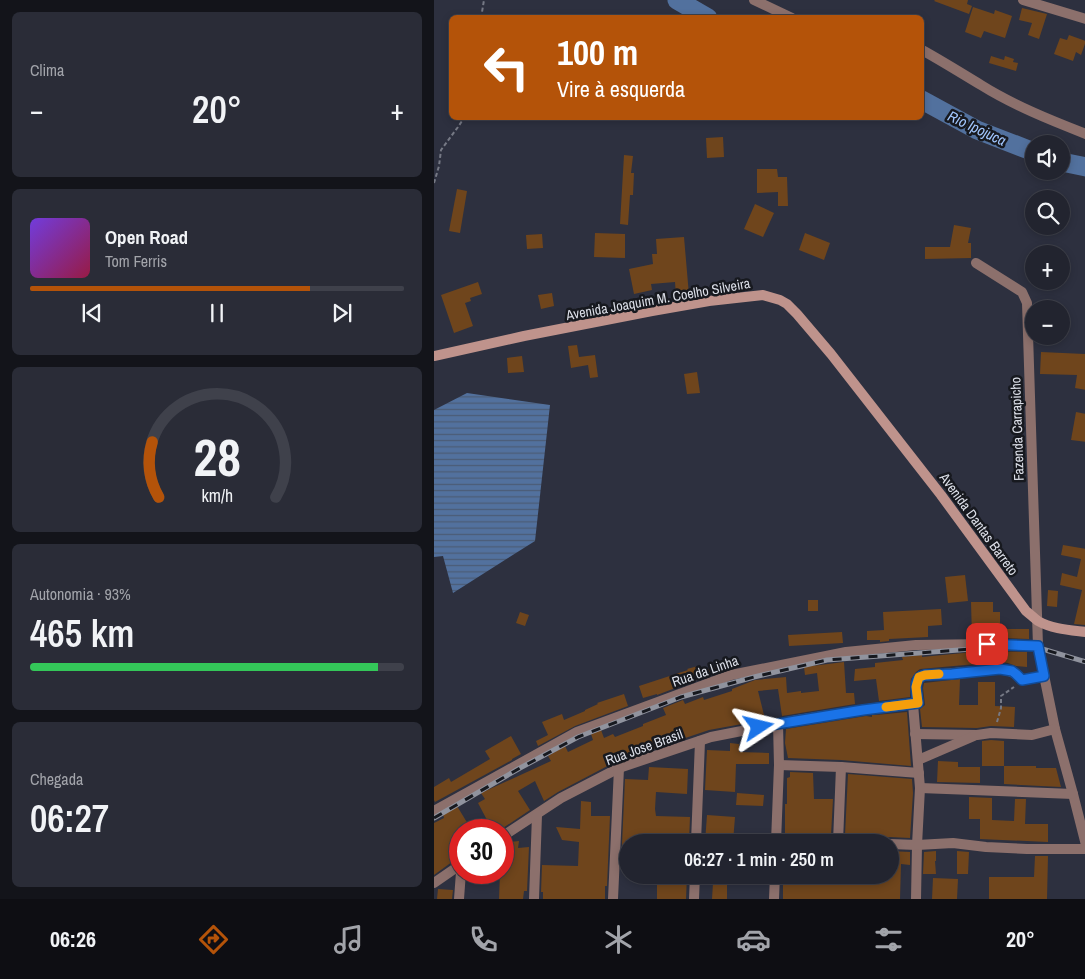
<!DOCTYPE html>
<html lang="pt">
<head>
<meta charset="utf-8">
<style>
	body { margin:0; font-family:"Archivo Narrow",sans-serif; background:#2a2c37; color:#f1f3f6; height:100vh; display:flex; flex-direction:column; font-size:19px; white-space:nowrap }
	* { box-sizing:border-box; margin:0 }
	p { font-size:16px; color:#a2a4aa }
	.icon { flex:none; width:28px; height:28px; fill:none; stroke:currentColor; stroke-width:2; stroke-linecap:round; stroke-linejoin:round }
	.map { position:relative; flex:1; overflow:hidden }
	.side { display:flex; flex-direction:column; gap:12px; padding:12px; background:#13141a; width:434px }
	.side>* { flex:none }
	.banner { position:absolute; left:15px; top:15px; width:475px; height:105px; border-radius:8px; box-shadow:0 2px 8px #0003,0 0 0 1px #3f414b; background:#b45309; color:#fff; overflow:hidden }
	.fabs { position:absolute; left:591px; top:135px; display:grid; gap:10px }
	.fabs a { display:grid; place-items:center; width:45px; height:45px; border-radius:50%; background:#22242f; box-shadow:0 2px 8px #0003,0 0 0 1px #3f414b; font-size:25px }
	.speed { position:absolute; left:15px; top:819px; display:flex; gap:10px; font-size:25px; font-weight:700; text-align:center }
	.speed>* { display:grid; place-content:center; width:65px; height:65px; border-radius:50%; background:#22242f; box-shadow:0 2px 8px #0003,0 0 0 1px #3f414b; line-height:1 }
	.speed .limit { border:8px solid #d22; background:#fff; color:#111 }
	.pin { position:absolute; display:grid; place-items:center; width:42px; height:42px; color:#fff; margin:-21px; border-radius:10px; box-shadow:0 2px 8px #0006 }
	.me { position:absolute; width:55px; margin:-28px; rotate:80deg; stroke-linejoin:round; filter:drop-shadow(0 0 4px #0008) }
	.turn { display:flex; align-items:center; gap:18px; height:105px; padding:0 25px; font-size:22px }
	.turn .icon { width:65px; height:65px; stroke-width:2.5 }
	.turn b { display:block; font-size:35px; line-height:42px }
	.big { font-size:38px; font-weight:600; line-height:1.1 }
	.side .tile { flex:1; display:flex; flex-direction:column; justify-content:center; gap:8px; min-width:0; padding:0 18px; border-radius:8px; background:#2a2c37 }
	.side .dial { align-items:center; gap:0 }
	.dial svg { height:130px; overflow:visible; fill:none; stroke:#3f414b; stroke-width:7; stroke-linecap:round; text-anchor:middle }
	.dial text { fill:#f1f3f6; stroke:none }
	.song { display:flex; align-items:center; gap:15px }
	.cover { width:60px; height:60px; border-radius:8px; background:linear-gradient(135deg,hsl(260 70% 55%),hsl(340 70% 35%)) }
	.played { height:5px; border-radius:2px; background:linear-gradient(90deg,#b45309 75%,#3f414b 75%) }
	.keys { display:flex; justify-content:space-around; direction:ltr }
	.heat { display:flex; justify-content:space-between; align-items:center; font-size:28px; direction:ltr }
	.charge { height:8px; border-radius:4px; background:linear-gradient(90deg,#34c759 93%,#3f414b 0) }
	.trip { position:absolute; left:185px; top:834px; width:280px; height:50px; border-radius:25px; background:#22242f; box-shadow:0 2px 8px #0003,0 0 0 1px #3f414b; font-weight:600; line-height:50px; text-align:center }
	.menu { display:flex; height:80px; justify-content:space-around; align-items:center; background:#0e0e13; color:#a2a4aa }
	.menu .icon { width:35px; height:35px }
	.menu .active { color:#b45309 }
	.menu b { font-size:22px; color:#f1f3f6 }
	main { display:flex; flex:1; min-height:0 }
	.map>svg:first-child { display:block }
</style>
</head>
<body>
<main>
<section class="side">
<div class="tile"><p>Clima</p>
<div class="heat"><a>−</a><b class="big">20°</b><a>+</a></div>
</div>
<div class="tile">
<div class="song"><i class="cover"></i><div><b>Open Road</b><p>Tom Ferris</p></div></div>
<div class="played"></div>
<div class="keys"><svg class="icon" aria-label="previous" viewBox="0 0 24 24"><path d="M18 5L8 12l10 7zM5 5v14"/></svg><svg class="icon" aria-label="pause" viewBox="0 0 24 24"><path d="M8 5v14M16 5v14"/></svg><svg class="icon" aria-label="next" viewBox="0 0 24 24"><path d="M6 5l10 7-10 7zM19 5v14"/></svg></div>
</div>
<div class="tile dial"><svg viewBox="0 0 100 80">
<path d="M14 69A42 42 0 1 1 86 69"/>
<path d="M14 69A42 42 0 0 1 10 35" stroke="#b45309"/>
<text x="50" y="56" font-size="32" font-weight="700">28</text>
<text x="50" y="72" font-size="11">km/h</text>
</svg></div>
<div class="tile"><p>Autonomia · 93%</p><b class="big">465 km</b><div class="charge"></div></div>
<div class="tile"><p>Chegada</p><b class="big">06:27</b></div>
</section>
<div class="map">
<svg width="652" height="899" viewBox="0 0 652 899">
	<defs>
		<pattern id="water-rules" width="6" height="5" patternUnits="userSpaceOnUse" patternTransform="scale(1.25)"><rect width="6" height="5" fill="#52719e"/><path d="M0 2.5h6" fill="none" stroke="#4b5c76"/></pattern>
	</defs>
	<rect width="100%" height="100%" fill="#2d303f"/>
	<path fill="url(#water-rules)" d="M 33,393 L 116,405 L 101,541 L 19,593 L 9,556 L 0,557 L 0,410 Z"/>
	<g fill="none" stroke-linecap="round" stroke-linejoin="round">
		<g stroke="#52719e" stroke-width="19">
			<path d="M 243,0 L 274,18"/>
			<path d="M 488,100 L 543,130 L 600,152"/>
			<path d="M 628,162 L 652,167"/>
		</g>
	</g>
	<g fill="#6f451c">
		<path d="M 501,0 L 534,0 L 533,4 L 538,6 L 535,14 L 500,1 Z"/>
		<path d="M 539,7 L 560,14 L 561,10 L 578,16 L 571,38 L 550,31 L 547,38 L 531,32 Z"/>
		<path d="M 588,8 L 613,14 L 605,39 L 594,35 L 598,23 L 585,20 Z"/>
		<path d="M 635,35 L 652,41 L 647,55 L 642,52 L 639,61 L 620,54 L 626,38 L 633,40 Z"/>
		<path d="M 557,56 L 570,60 L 571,56 L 580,59 L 579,62 L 584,63 L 582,71 L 555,63 Z"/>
		<path d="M 289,137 L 290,157 L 273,158 L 272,138 Z"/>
		<path d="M 190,155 L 199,156 L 197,173 L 200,173 L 199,195 L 196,195 L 194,225 L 186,224 Z"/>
		<path d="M 323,169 L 343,169 L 344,177 L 353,177 L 354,206 L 344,206 L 344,192 L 323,193 Z"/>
		<path d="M 23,189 L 33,191 L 26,233 L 15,231 Z"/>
		<path d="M 321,204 L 340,213 L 329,237 L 310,229 Z"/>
		<path d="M 520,225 L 537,228 L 534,243 L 537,243 L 537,258 L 491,259 L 491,247 L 516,247 Z"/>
		<path d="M 161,233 L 191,234 L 191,258 L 160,257 Z"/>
		<path d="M 371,233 L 396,243 L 390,260 L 365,250 Z"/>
		<path d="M 108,234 L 109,248 L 93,249 L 92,235 Z"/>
		<path d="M 250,237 L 255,295 L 242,296 L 241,282 L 217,284 L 218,290 L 200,294 L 195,269 L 219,264 L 218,254 L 223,254 L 222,239 Z"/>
		<path d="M 44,282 L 48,294 L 36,298 L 37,301 L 31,303 L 39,326 L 20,333 L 7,295 Z"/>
		<path d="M 118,293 L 120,306 L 107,309 L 104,295 Z"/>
		<path d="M 143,345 L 145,357 L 161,355 L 164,377 L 156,378 L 154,365 L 137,368 L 134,346 Z"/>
		<path d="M 607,352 L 652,354 L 652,390 L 641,388 L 643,375 L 606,374 Z"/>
		<path d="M 88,356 L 90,372 L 74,373 L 73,358 Z"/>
		<path d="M 263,372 L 266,393 L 253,394 L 250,374 Z"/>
		<path d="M 642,412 L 652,414 L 652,442 L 637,440 Z"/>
		<path d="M 629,545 L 652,549 L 652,625 L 640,624 L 648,590 L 626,585 L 628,573 L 643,577 L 647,559 L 627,555 Z"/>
		<path d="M 531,575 L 534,601 L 514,603 L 511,577 Z"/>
		<path d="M 614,590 L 624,591 L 623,607 L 613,606 Z"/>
		<rect x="374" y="600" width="10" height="11"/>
		<path d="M 537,602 L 559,602 L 559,612 L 566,612 L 566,629 L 595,629 L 595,639 L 538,637 Z"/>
		<path d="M 507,609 L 508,625 L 494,626 L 494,637 L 455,639 L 455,641 L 446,642 L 446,640 L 433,640 L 433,631 L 450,630 L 449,612 Z"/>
		<path d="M 86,612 L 95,615 L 91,626 L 82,623 Z"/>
		<path d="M 408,632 L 409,643 L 355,646 L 354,635 Z"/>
		<path d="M 539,651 L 593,652 L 593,667 L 582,666 L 574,663 L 565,662 L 486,669 L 482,672 L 477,679 L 476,688 L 476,697 L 445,701 L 442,679 L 420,681 L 421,669 L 441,667 L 441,663 L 469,660 L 468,657 L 488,655 L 488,657 L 529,653 Z"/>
		<path d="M 410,662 L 412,693 L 420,693 L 421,704 L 348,716 L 344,689 L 324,691 L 331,719 L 320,722 L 320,720 L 308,724 L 275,730 L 183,761 L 124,792 L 110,801 L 101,781 L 84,791 L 96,810 L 66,830 L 26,830 L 26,858 L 22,859 L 0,875 L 0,823 L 10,818 L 9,814 L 23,806 L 37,829 L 53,820 L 44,803 L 51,799 L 47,793 L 117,761 L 114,756 L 131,746 L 134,752 L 159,740 L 157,734 L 167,730 L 170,738 L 179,734 L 181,737 L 209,726 L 209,724 L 232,715 L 229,708 L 249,700 L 251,704 L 269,697 L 270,700 L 298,691 L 298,689 L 321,680 L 352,677 L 353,693 L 367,691 L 367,693 L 385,691 L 383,673 L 371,675 L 370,667 Z"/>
		<path d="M 264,666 L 265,671 L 287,666 L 288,671 L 263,680 L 245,684 L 246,686 L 244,687 L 223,695 L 223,694 L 209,698 L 205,686 L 254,670 L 253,669 Z"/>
		<path d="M 526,679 L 525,705 L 544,705 L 544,682 L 561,682 L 561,706 L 581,707 L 580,727 L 557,726 L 543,728 L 488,727 L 486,709 L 491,705 L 489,688 L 490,683 Z"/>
		<path d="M 190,694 L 194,706 L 141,726 L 104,746 L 102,741 L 114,735 L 108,722 L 128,714 L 130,720 L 151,711 L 151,710 L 164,704 L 163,703 Z"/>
		<path d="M 473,712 L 477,766 L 407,760 L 354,758 L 351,743 L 352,729 L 432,716 L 438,717 L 438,715 L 442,715 Z"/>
		<path d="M 77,736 L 87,754 L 78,759 L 78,760 L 1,802 L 0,800 L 0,787 L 15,778 L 17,782 L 56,759 L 51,751 Z"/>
		<path d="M 557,740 L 570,741 L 570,766 L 602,766 L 602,768 L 622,768 L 627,787 L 570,784 L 570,766 L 548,766 L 548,741 Z"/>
		<path d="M 296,743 L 305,744 L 305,752 L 335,753 L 335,764 L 302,764 L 301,792 L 271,790 L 273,750 L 296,751 Z"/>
		<path d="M 504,761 L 524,762 L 524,767 L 546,767 L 546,783 L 503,782 Z"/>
		<path d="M 215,767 L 254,769 L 253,794 L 222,792 L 221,809 L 222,816 L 256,817 L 255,842 L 194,842 L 194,867 L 187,866 L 191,779 L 214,780 Z"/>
		<path d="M 356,772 L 379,773 L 380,799 L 399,799 L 397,835 L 351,835 L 351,804 L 353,804 L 353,778 L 356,777 Z"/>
		<path d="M 414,774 L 478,779 L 479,793 L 476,838 L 456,837 L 452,838 L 450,841 L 419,839 L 416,836 L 411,835 Z"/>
		<path d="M 303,793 L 330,795 L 329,806 L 302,805 Z"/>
		<path d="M 535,797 L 558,798 L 558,820 L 580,821 L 581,799 L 592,799 L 591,824 L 614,824 L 614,842 L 546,839 L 546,819 L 535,819 Z"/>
		<path d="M 147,801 L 157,802 L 157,816 L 176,816 L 173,886 L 171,886 L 171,899 L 109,899 L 109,892 L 107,892 L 108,865 L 144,866 L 145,842 L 128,840 L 122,827 L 146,829 Z"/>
		<path d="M 273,815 L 301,817 L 299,842 L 271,842 Z"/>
		<path d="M 85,841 L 84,848 L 95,847 L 93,891 L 90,891 L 89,899 L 65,899 L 66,872 L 69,872 L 69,850 L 75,851 L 76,842 Z"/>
		<path d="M 456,851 L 476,852 L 476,865 L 467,864 L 466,899 L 349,899 L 349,875 L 456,875 Z"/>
		<path d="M 502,851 L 502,861 L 501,861 L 502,874 L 489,874 L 490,852 Z"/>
		<path d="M 523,851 L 535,852 L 534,874 L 523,874 Z"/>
		<path d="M 601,856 L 614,856 L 613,899 L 555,899 L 555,877 L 600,877 Z"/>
		<path d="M 227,875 L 253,875 L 252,899 L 223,899 L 223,879 L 227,879 Z"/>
		<path d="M 499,878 L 524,879 L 523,899 L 498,899 Z"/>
		<path d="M 279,883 L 293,884 L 293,899 L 278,899 Z"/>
		<path d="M 4,889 L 19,890 L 18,899 L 3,899 Z"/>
	</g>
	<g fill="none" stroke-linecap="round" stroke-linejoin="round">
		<g stroke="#767985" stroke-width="2" stroke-dasharray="4 2.5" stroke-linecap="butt">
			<path d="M 47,18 L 50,0"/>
			<path d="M 0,183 L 5,166 L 7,150 L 24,127 L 30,118"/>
			<path d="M 563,722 L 567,708 L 567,696 L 580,687"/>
		</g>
		<g stroke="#8c706c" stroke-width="10">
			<path d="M 320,0 L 358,18"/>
			<path d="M 589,0 L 652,19"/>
			<path d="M 488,50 C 508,61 527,73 547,85 C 579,105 616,120 652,134"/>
			<path d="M 542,263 L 588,292 L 593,303 L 604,646 L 621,729 L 639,794 L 652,845"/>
			<path d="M 479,704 L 484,703 C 483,694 480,682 487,676 L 566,669 C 576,670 581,673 589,680 L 610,676"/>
			<path d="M 481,734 L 543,735 L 557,733 L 598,735 L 621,729"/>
			<path d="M 484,760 L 540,736"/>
			<path d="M 345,765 L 407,767 L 485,773"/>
			<path d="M 486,788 L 639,794"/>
			<path d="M 0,811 L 143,732 L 297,675 L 412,652 L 482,645 L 553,644 L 604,646"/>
			<path d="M 69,836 L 127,798 L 185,768 L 277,737 L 364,720 L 441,708 L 479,704 L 486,788 L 483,845 L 482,899"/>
			<path d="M 262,842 L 266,741"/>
			<path d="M 342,842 L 413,842"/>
			<path d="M 404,842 L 407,767"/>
			<path d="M 456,844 L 483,845 L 519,843 L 552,847 L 593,849 L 652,849"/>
			<path d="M 0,883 L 26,865"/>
			<path d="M 25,899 L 27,872"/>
			<path d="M 100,899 L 103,815"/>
			<path d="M 179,899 L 185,768"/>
			<path d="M 260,899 L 261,875"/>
		</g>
		<g stroke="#8c706c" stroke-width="10">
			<path d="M 342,842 L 345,765 L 344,724"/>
			<path d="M 340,899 L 341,875"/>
		</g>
		<path stroke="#bf938c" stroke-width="10" d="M 0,356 L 90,336 L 218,311 L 275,301 L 329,295 L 346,300 L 353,304 L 363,314 L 397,354 L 507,495 L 592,611 C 596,614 600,618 604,621 C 618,629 636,630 652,632"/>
		<defs>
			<path id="rail" d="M 0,818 L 86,768 L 144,737 L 247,697 L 320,677 L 393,660 L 551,648 L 605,648 L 652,662"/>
		</defs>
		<use href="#rail" stroke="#90939e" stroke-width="5"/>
		<use href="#rail" stroke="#17191f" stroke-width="3" stroke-dasharray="9" stroke-linecap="butt"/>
	</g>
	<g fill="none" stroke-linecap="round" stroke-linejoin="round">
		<defs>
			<path id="route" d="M 325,727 L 429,710 L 484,703 C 483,692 478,678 491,675 L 518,674 L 566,669 L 578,671 L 582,674 L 588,680 L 610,676 L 604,646 L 553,644"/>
		</defs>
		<use href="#route" stroke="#114b97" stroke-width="12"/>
		<use href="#route" stroke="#1a73e8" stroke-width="9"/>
		<path stroke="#f59e0b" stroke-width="9" d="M 452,707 L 484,703 L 482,687 L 485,677 L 491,675 L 505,674"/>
	</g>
	<g text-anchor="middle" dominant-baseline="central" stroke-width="5" stroke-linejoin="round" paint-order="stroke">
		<g font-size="14" fill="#dcdfe8" stroke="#17191f">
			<text transform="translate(224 299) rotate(-10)">Avenida Joaquim M. Coelho Silveira</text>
			<text transform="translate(583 429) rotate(-92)">Fazenda Carrapicho</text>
			<text transform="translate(545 524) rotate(54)">Avenida Dantas Barreto</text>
			<text transform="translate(271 671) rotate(-19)">Rua da Linha</text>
			<text transform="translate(210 747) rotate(-20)">Rua Jose Brasil</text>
		</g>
		<g font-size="15" font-style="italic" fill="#a2c7fe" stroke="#17191f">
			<text transform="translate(543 128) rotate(25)">Rio Ipojuca</text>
		</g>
	</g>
</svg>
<div class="fabs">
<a><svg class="icon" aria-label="sound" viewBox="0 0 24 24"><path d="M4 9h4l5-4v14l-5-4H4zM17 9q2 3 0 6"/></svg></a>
<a><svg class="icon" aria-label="search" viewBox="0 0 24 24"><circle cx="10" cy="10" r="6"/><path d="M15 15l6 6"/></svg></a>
<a>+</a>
<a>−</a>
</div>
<div class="speed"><div class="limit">30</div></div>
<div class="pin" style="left:553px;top:644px;background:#d93025"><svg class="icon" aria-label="arrive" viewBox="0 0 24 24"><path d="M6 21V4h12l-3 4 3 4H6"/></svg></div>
<svg class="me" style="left:325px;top:727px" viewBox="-20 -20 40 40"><path d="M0-17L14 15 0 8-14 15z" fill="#1a73e8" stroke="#fff" stroke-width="4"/></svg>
<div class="trip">06:27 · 1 min · 250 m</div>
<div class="banner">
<div class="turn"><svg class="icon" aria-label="left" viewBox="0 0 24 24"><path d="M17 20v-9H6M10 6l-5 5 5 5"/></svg><div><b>100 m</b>Vire à esquerda</div></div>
</div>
</div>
</main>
<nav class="menu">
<b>06:26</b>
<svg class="icon active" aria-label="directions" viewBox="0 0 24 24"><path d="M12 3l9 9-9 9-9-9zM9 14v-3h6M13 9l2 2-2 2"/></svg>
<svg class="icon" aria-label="music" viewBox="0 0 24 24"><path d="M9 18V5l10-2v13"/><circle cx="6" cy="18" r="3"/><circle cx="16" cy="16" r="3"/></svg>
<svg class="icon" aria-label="phone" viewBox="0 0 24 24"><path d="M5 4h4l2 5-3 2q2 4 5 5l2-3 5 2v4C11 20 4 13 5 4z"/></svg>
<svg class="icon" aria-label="climate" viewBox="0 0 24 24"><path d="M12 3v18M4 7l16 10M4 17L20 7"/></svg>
<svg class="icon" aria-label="car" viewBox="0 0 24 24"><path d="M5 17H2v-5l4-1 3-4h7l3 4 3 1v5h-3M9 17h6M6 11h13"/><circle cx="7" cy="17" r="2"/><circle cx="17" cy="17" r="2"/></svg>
<svg class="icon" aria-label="filters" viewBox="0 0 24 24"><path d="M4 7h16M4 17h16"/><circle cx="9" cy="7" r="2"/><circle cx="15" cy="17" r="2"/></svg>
<b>20°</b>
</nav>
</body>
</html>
